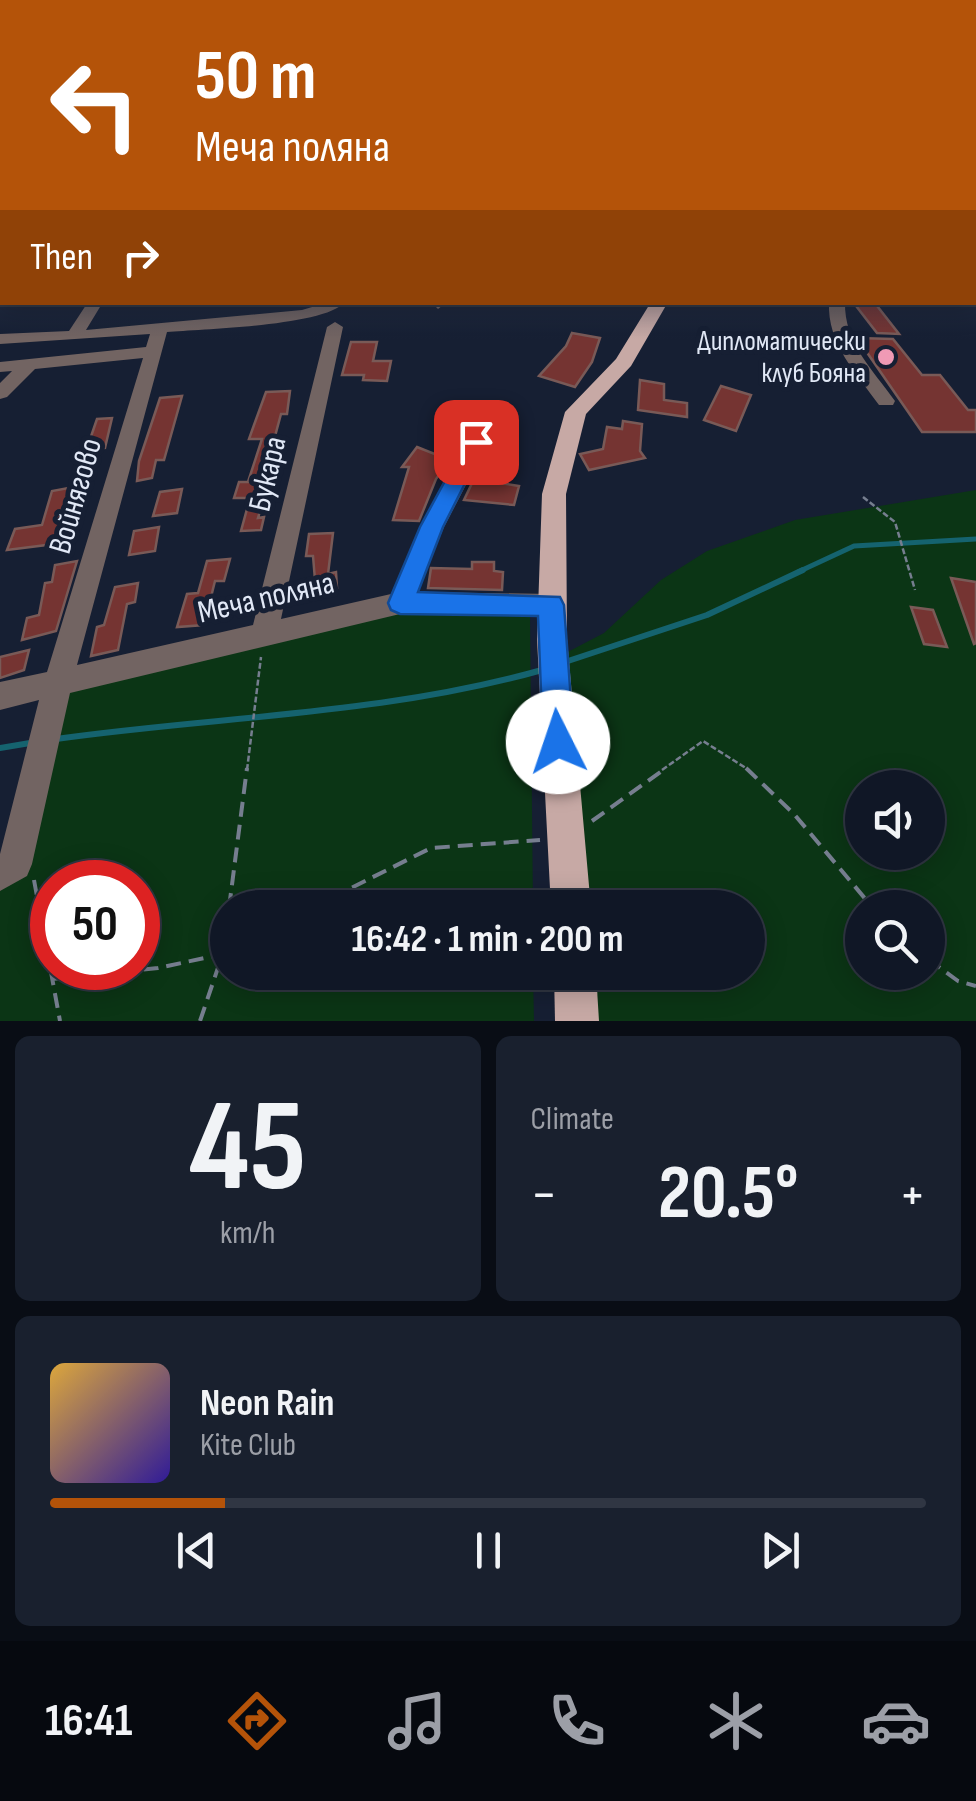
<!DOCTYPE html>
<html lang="en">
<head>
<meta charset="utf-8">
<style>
	body { margin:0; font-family:"Sofia Sans Condensed",sans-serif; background:#19202e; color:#f1f3f6; height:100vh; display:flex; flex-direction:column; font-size:38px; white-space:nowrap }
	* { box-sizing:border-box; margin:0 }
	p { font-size:32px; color:#9c9fa7 }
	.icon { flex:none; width:55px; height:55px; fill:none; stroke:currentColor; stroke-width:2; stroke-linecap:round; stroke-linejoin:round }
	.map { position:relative; height:1021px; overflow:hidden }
	.panel { display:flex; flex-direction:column; gap:15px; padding:15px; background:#090d15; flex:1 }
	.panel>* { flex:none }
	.top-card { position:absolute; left:0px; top:0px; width:978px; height:305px; box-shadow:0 5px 25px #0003,0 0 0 2px #303643; background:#b45309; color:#fff; overflow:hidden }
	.fabs { position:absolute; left:845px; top:770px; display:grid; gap:20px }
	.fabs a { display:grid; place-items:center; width:100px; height:100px; border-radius:50%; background:#101726; box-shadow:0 5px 25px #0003,0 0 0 2px #303643; font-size:50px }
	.speed { position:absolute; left:30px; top:860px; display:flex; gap:20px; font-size:50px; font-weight:700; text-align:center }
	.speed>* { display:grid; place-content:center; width:130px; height:130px; border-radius:50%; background:#101726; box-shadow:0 5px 25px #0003,0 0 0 2px #303643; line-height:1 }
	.speed .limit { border:15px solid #d22; background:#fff; color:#111 }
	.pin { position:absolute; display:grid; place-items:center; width:85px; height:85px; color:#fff; margin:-42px; border-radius:20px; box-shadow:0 5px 15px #0006 }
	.me { position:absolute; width:110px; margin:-55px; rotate:356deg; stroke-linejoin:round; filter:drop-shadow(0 0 8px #0008) }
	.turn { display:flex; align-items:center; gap:35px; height:210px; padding:0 30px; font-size:45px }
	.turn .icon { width:130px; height:130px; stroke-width:2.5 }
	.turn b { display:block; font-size:70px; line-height:85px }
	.then { display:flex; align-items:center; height:95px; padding:0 30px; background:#0003; gap:20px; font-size:38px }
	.big { font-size:75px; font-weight:700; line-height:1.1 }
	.panel .widget { flex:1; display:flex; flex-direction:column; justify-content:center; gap:15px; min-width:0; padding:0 35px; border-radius:15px; background:#19202e }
	.panel .dial { align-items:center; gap:0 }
	.dial b { font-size:130px; line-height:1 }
	.song { display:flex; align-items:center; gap:30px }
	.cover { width:120px; height:120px; border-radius:15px; background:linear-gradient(135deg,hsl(40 70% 55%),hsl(250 70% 35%)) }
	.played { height:10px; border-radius:5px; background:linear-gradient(90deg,#b45309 20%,#303643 20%) }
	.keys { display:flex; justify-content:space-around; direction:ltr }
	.heat { display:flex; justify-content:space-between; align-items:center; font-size:55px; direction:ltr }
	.panel .tiles { flex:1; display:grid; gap:15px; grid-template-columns:1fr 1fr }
	.widget:last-child { grid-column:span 2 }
	.trip { position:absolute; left:210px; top:890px; width:555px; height:100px; border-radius:50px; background:#101726; box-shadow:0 5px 25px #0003,0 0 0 2px #303643; font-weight:700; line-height:100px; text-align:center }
	.tab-bar { display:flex; height:160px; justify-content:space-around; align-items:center; background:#06090f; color:#9c9fa7 }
	.tab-bar .icon { width:70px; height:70px }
	.tab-bar .on { color:#b45309 }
	.tab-bar b { font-size:45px; color:#f1f3f6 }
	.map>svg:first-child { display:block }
</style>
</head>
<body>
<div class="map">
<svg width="976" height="1021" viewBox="0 0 976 1021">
	<rect width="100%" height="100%" fill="#161f33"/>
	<g fill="#0b3515" fill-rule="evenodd">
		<path d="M 976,490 L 976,1021 L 582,1021 L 579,973 L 748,972 L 748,908 L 575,907 L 560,656 L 604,633 L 661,580 L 707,551 L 795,520 ZM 862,788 L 928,788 L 928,852 L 862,852 ZM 862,908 L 928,908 L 928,972 L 862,972 Z"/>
		<path d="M 403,612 L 530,616 L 533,907 L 228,908 L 228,972 L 533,973 L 534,1021 L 0,1021 L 0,876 L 68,691 ZM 52,882 L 138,882 L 138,968 L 52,968 Z"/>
	</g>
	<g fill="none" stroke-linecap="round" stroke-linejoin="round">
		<path stroke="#15636f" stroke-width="5" d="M 798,572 L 854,546 L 976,539"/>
		<g stroke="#15636f" stroke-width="6">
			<path d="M 568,661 L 707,615 L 803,570"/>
			<path d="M 56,739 C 219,716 383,715 542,670"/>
			<path d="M 0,748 L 30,743"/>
		</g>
	</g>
	<g fill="#753432" stroke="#795a57" stroke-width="2.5">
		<path d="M 853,302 L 874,302 L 899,334 L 877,333 Z"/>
		<path d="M 572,333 L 600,338 L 592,362 L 575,387 L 539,376 L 566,346 Z"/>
		<path d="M 857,338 L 893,339 L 922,375 L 940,375 L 968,410 L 976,410 L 976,432 L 922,432 Z"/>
		<path d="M 351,342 L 377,342 L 373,361 L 391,361 L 387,381 L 363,380 L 364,375 L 342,375 Z"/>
		<path d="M 640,380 L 664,384 L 664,400 L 687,403 L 687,417 L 638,410 Z"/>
		<path d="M 721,386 L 751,395 L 736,431 L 704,420 Z"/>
		<path d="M 290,391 L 287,414 L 281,414 L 270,455 L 277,454 L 258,518 L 264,517 L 261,530 L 241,531 L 250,498 L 234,498 L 239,482 L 248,482 L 262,439 L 249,439 L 254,425 L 266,392 Z"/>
		<path d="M 182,396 L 164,460 L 156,460 L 152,478 L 137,481 L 139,461 L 160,398 Z"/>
		<path d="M 112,418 L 105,448 L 86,451 L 97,419 Z"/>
		<path d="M 623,421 L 642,424 L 640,451 L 645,458 L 589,470 L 580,454 L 603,449 L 607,427 L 622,429 Z"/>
		<path d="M 417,447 L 450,460 L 436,479 L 419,521 L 393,520 L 409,467 L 402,467 Z"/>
		<path d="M 474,479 L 519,486 L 514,505 L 464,500 Z"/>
		<path d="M 79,486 L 62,543 L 7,550 L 15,529 L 42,525 L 52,491 Z"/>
		<path d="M 182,489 L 177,513 L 153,516 L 160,492 Z"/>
		<path d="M 159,527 L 155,551 L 129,555 L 134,531 Z"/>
		<path d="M 333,533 L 328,574 L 336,572 L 337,588 L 316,592 L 313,556 L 306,556 L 309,534 Z"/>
		<path d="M 230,559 L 224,581 L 215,581 L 204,625 L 177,627 L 187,594 L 198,593 L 207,561 Z"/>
		<path d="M 77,561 L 56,631 L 22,640 L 27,618 L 39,615 L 45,583 L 52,582 L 55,565 Z"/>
		<path d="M 472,562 L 494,562 L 494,571 L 503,572 L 502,590 L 428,588 L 431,568 L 472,569 Z"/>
		<path d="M 951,578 L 976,582 L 976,643 L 974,644 Z"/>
		<path d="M 138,583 L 135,602 L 127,604 L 118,650 L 91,656 L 97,627 L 104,625 L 115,587 Z"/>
		<path d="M 911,607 L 933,610 L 947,647 L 924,644 Z"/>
		<path d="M 29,650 L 24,670 L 0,678 L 0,657 Z"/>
	</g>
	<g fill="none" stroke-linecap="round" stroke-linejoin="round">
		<g stroke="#767e8f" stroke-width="2.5" stroke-dasharray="6 2.5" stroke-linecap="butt">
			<path d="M 863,497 L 895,522 L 915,590"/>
			<path d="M 247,770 L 261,657"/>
			<path d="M 662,770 L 703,741 L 749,770"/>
		</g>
		<g stroke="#767e8f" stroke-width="4" stroke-dasharray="15 8" stroke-linecap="butt">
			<path d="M 746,768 L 794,814 L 873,908"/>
			<path d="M 592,821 L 666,768"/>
			<path d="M 34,880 L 60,1021"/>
			<path d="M 229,908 L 247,768"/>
			<path d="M 311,908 L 431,848 L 540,840"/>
			<path d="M 928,959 L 958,981 L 976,986"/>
			<path d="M 52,979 L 158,968 L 228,953"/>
			<path d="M 200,1021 L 222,956 L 228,915"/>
		</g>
		<g fill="#726462" fill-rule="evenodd">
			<path d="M 2,207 L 2,215 L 0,216 L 0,208 Z"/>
			<rect x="975" y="226" width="1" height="8"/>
			<rect x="975" y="257" width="1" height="8"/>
			<path d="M 88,302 L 103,302 L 86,330 L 302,310 L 329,302 L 345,302 C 325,326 203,329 167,332 L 77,665 L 253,625 L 327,327 L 335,322 L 343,327 L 281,619 L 391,594 L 420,527 L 483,414 L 493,408 L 503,414 L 444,527 L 417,592 L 551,594 L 560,597 L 564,605 L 560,613 L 551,616 L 400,614 L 70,693 L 32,864 L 27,876 L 0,891 L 0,854 L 39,700 L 0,710 L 0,682 L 47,672 L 143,358 L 35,369 L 7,397 L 0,399 L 0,383 L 12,371 L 0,372 L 0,362 L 146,347 L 150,334 L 0,344 L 0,334 L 69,331 Z"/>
			<path d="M 431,302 L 447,302 L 438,309 Z"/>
			<path d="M 829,302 L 845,302 C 844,343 873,370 895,401 L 893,405 L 879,405 C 857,374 827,344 829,302 Z"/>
		</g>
		<g fill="#c7a9a5" fill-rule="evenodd">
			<path d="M 651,302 L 668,302 L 631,366 L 586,414 L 566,494 L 567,639 L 591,908 L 551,908 L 537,639 L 542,494 L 565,412 L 616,359 Z"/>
			<path d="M 554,972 L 596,972 L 599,1021 L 555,1021 Z"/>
		</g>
	</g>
	<linearGradient id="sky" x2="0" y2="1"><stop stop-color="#0c111c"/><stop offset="0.58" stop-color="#36425b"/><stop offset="1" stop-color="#36425b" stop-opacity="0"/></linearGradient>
	<rect width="976" height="339" fill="url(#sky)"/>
	<path fill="#1a73e8" stroke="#114b97" stroke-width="2.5" d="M 476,436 L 486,442 L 443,527 L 418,592 L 560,597 L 564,605 L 574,742 L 569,753 L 558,757 L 548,753 L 543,742 L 538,616 L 400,614 L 391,610 L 388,603 L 420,527 L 466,442 Z"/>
	<circle fill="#f09ab5" stroke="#161f33" stroke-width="4" cx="886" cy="357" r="10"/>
	<g text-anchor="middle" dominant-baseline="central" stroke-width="10" stroke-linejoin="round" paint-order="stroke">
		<g font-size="28" fill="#e1e8f6" stroke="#161f33" text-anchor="end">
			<text x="866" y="341">Дипломатически<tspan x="866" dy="32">клуб Бояна</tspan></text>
		</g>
		<g font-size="32" fill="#e1e8f6" stroke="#161f33">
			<text transform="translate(268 474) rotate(-77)">Букара</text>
			<text transform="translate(76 496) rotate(-74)">Войнягово</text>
			<text transform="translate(266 598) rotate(-13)">Меча поляна</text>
		</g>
	</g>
</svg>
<div class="fabs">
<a><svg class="icon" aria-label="sound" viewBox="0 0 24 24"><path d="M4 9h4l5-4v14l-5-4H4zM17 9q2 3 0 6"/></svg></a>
<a><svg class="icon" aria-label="search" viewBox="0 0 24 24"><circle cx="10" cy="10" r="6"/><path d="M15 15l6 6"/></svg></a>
</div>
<div class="speed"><div class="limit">50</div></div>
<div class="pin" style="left:476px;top:442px;background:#d93025"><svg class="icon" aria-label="arrive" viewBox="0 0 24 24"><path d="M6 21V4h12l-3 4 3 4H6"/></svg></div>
<svg class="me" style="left:558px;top:742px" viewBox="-20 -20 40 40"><circle r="19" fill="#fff"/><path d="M0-13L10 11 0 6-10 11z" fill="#1a73e8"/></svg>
<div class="trip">16:42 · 1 min · 200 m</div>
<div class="top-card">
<div class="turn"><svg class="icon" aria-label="left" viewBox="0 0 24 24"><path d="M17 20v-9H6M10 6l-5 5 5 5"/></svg><div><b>50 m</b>Меча поляна</div></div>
<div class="then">Then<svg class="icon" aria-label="right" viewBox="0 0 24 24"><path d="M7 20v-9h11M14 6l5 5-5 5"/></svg></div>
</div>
</div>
<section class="panel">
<div class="tiles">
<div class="widget dial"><b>45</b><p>km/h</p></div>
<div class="widget"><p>Climate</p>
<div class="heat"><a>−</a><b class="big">20.5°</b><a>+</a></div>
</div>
<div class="widget">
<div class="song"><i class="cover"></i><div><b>Neon Rain</b><p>Kite Club</p></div></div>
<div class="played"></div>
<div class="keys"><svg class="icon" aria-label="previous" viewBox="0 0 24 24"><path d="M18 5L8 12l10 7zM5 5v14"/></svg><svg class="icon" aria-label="pause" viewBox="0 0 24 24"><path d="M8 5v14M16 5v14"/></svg><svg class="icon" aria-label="next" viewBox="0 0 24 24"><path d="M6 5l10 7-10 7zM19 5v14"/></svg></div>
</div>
</div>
</section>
<nav class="tab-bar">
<b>16:41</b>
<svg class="icon on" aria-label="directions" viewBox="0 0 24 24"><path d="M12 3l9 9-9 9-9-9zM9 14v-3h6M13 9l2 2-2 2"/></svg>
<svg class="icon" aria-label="music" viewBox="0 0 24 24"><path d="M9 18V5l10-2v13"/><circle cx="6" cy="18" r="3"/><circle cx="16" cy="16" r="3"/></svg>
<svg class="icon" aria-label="phone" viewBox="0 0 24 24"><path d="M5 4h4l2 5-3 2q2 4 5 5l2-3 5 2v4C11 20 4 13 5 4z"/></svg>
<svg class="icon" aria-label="climate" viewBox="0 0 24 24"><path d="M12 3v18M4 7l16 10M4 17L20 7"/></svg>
<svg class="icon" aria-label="car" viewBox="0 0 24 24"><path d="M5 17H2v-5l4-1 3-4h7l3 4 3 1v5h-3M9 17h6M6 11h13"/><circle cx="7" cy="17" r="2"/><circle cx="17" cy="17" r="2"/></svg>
</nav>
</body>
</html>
